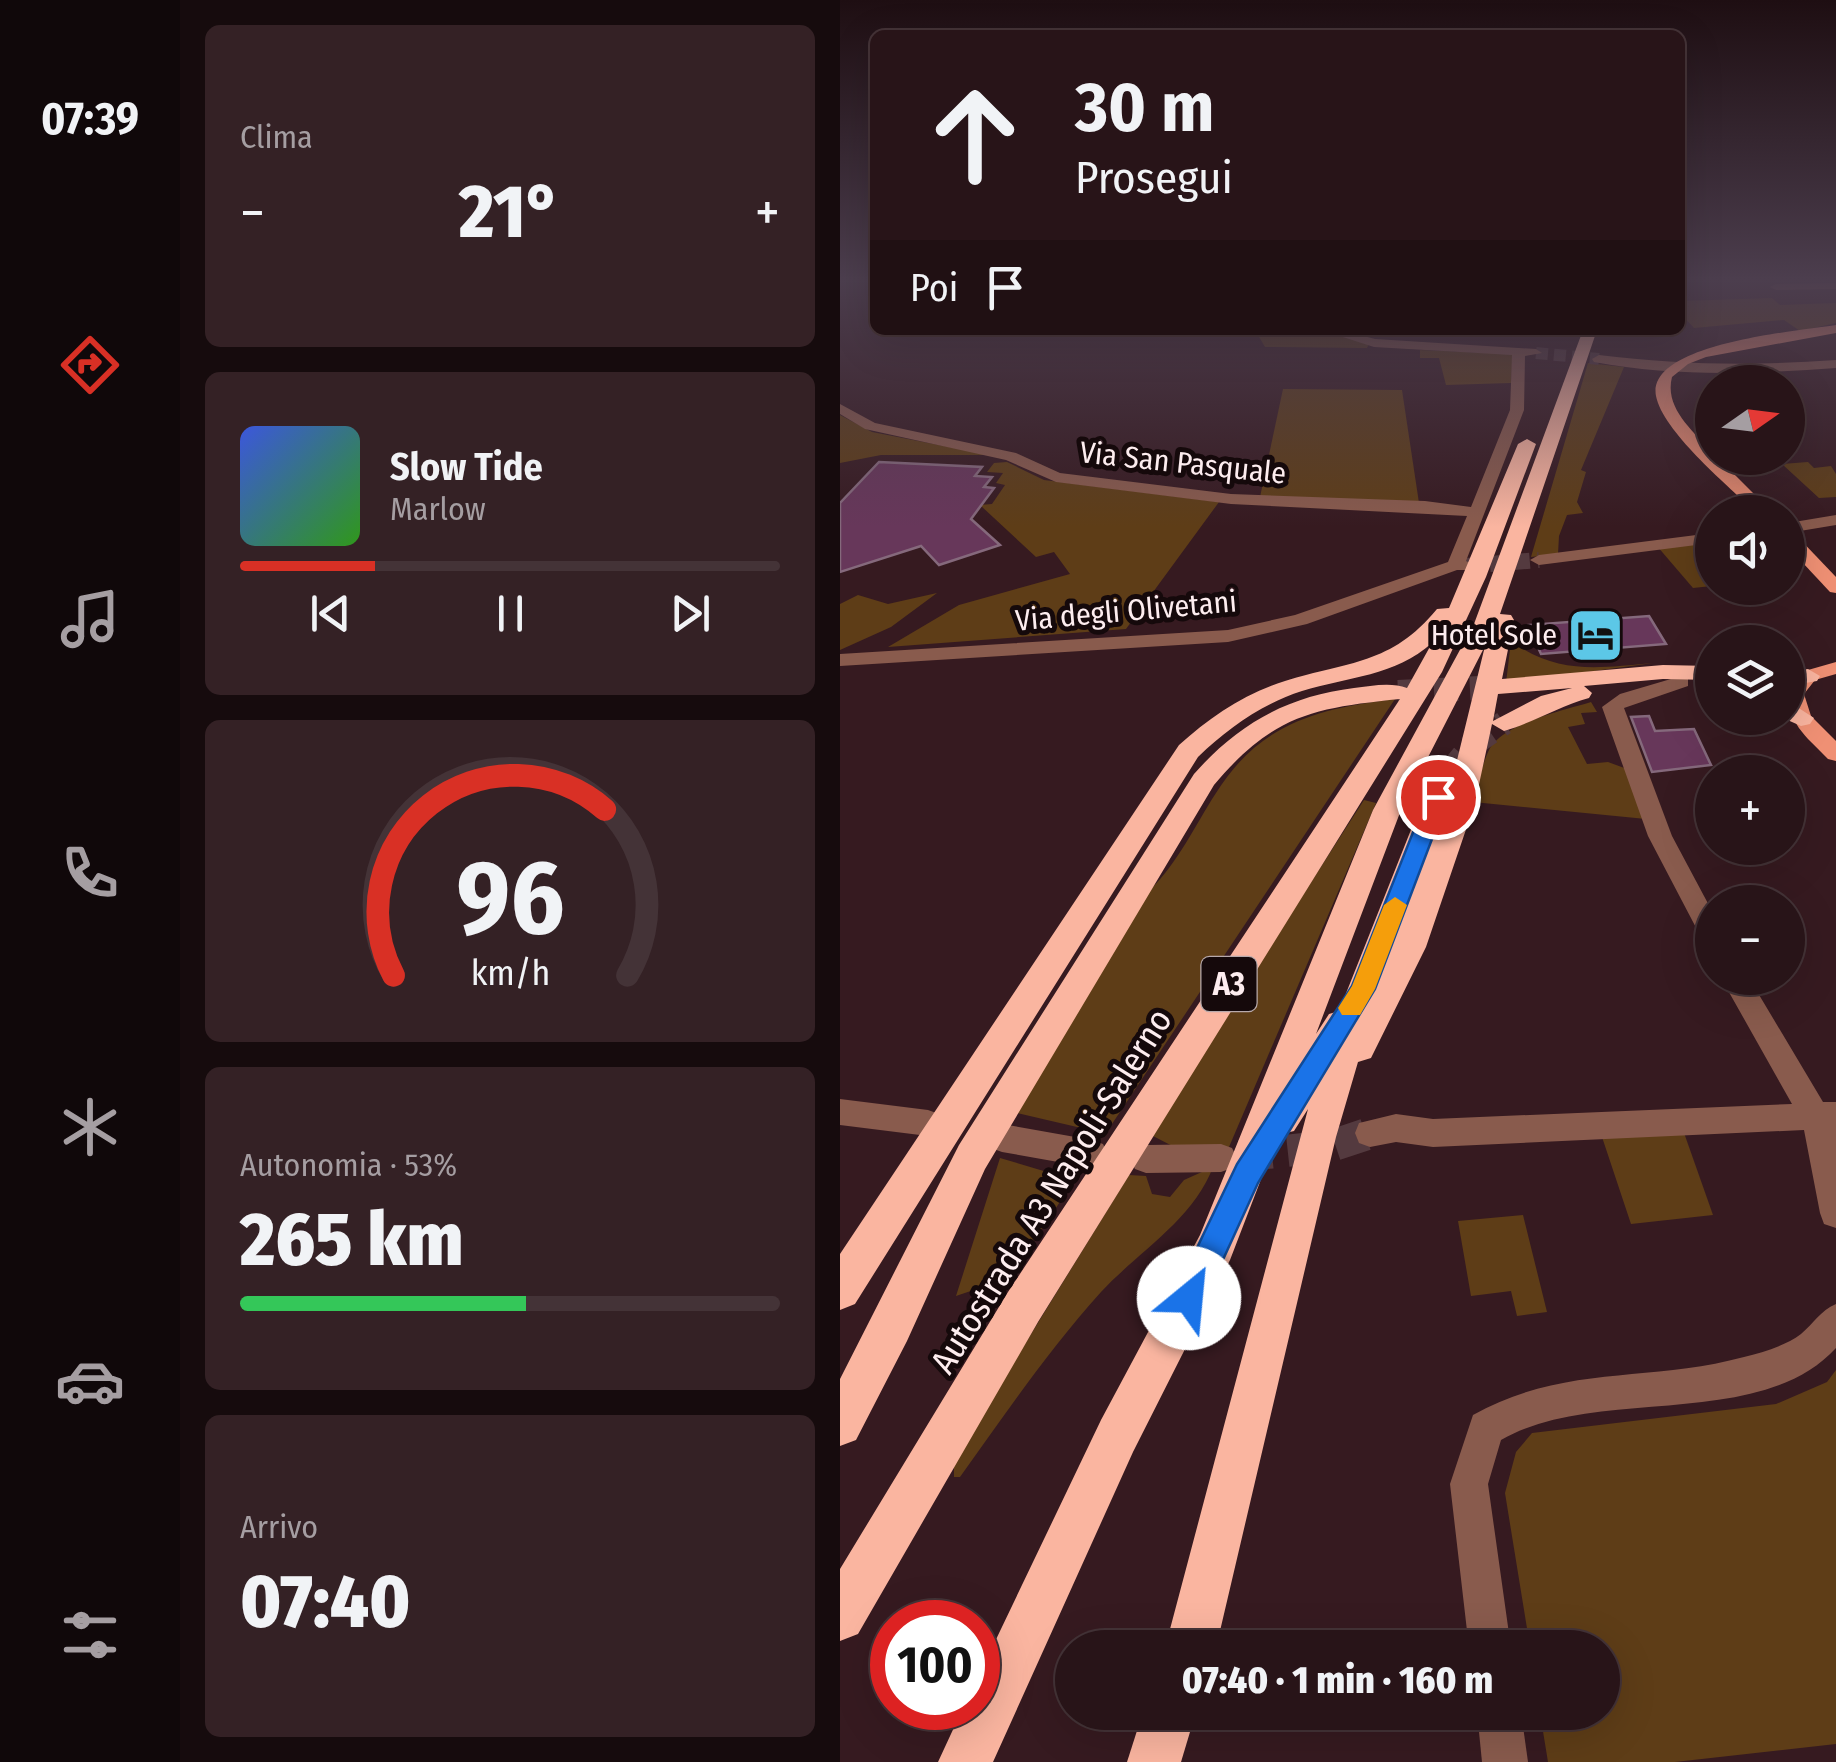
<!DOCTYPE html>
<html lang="it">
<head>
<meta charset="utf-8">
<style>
	body { margin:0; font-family:"Fira Sans Condensed",sans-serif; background:#342125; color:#f1f3f6; height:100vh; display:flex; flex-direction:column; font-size:38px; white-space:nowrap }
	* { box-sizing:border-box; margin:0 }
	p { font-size:32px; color:#a59ea2 }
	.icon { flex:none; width:55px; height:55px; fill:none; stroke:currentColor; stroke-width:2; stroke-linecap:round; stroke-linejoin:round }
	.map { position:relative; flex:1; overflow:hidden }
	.sheet { display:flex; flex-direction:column; gap:25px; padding:25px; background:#160b0d; width:660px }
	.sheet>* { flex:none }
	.banner { position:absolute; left:30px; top:30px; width:815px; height:305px; border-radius:15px; box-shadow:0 10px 40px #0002,0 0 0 2px #443337; background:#281418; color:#f1f3f6; overflow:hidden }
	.needle { width:65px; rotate:76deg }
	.fabs { position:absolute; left:855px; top:365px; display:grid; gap:20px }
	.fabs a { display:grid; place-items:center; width:110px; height:110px; border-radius:50%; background:#281418; box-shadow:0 10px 40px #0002,0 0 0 2px #443337; font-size:50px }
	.speed { position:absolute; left:30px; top:1600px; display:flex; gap:20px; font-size:50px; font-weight:700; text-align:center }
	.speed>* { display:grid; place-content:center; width:130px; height:130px; border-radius:50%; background:#281418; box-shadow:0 10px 40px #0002,0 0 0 2px #443337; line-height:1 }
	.speed .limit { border:15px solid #d22; background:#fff; color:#111 }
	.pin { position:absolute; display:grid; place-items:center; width:85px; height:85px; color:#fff; margin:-42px; border:5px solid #fff; border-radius:50%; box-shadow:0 2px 10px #0007 }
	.me { position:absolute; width:110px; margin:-55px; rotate:28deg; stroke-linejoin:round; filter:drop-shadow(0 0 8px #0008) }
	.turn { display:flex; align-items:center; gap:35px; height:210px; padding:0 40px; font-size:45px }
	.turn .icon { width:130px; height:130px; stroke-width:2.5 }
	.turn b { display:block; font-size:70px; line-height:85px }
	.then { display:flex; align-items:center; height:95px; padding:0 40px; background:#0003; gap:20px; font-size:38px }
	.big { font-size:75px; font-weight:800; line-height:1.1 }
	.sheet .tile { flex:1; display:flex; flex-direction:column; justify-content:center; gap:15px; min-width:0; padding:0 35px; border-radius:15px; background:#342125 }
	.sheet .dial { align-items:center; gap:0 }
	.dial svg { height:260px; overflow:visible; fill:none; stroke:#443337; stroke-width:7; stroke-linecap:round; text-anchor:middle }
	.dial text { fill:#f1f3f6; stroke:none }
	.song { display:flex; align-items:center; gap:30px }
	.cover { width:120px; height:120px; border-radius:15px; background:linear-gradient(135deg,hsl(230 70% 55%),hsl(110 70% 35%)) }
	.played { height:10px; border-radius:5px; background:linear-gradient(90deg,#d93025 25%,#443337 25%) }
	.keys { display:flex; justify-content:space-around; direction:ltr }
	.heat { display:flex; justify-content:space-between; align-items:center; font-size:55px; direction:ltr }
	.charge { height:15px; border-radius:8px; background:linear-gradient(90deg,#34c759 53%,#443337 0) }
	.trip { position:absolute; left:215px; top:1630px; width:565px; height:100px; border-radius:50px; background:#281418; box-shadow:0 10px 40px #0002,0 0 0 2px #443337; font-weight:800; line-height:100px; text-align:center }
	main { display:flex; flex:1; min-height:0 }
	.tabs { display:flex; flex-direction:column; width:180px; justify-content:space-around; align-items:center; background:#10080a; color:#a59ea2 }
	.tabs .icon { width:70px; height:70px }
	.tabs .selected { color:#d93025 }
	.tabs b { font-size:45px; color:#f1f3f6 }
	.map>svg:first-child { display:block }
</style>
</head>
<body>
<main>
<nav class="tabs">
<b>07:39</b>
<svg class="icon selected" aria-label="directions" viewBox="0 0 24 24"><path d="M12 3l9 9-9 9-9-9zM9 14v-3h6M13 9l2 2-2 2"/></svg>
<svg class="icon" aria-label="music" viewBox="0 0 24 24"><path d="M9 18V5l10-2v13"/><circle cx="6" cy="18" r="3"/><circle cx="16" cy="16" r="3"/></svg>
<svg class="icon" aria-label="phone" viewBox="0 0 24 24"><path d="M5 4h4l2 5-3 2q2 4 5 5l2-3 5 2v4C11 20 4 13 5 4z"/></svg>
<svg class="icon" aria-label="climate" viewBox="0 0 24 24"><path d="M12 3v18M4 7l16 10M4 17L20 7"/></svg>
<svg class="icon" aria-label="car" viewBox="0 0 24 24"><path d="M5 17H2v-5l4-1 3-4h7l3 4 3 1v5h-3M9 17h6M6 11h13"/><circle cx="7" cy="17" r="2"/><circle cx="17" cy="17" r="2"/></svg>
<svg class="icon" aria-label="filters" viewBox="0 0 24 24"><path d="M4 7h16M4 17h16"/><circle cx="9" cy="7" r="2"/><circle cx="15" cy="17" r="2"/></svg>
</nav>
<section class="sheet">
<div class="tile"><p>Clima</p>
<div class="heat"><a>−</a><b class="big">21°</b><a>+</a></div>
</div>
<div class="tile">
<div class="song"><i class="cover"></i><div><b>Slow Tide</b><p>Marlow</p></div></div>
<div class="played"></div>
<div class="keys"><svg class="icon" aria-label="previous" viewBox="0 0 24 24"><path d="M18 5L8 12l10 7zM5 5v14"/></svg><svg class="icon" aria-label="pause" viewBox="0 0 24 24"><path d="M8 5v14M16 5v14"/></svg><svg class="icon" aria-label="next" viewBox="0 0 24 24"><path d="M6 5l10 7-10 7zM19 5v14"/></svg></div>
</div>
<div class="tile dial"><svg viewBox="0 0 100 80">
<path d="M14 69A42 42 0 1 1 86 69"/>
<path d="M14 69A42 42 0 0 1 79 18" stroke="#d93025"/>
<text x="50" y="56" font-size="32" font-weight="700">96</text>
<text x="50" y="72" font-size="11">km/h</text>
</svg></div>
<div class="tile"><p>Autonomia · 53%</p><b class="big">265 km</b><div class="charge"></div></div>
<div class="tile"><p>Arrivo</p><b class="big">07:40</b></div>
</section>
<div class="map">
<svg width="996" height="1762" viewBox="0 0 996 1762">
	<rect width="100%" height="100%" fill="#361a20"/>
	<g fill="#5e3d17">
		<path d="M 932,298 L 940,305 L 996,303 L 996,323 L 960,331 L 944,320 L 854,328 L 840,313 L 840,301 Z"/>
		<path d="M 415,330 L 479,330 L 529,344 L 527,348 L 425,347 Z"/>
		<path d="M 580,350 L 673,354 L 671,383 L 606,385 L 599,358 L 580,358 Z"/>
		<path d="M 748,363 L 784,367 L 741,470 L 746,472 L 737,502 L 743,513 L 727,515 L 719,536 L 718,554 L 691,557 Z"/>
		<path d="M 443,389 L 562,390 L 579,503 L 420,497 Z"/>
		<path d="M 0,415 L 32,432 L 150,455 L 41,455 L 0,463 Z"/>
		<path d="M 167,462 L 204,480 L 379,502 L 286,629 L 48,647 L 119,605 L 230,574 L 214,552 L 196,557 L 140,505 L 152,504 L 165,485 L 156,483 L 163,473 L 147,472 L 154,463 Z"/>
		<path d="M 968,462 L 974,468 L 991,466 L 996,474 L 996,497 L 979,498 L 942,464 Z"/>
		<path d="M 860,540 L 872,551 L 872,586 L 853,588 L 817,546 Z"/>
		<path d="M 97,593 L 51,627 L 0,650 L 0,604 L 18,595 L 48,604 Z"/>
		<path d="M 671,641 C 717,675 758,668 813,663 L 666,683 Z"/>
		<path d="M 555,699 L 270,1127 L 237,1127 L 177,1113 L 310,890 C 339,861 354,827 376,793 C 420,723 477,709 555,699 Z"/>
		<path d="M 751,702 L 757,712 L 741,713 L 745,724 L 728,727 L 747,764 L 768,762 L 787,769 L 806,819 L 633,802 C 638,786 642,763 650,748 C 665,723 725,710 751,702 Z"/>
		<path d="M 524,800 L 536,803 L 389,1147 L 344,1152 L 313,1136 L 331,1099 Z"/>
		<path d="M 843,1130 L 873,1215 L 791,1224 L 761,1134 Z"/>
		<path d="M 160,1158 L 207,1172 L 240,1172 L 169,1278 L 116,1296 Z"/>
		<path d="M 373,1167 C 353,1220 298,1252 261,1292 C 209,1350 165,1414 120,1477 L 114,1477 L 114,1459 L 289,1175 L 306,1176 L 312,1194 L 330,1197 L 344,1180 Z"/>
		<path d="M 683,1215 L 707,1312 L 677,1316 L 671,1291 L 631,1296 L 618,1221 Z"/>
		<path d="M 996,1370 L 996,1744 L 835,1762 L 708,1762 L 700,1713 L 762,1712 L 762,1648 L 690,1647 L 665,1493 L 676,1452 L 692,1433 L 936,1404 L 987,1382 Z"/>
	</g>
	<g fill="#67375a" stroke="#85697c" stroke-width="2.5">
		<path d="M 39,462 L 142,467 L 135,476 L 152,477 L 144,487 L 154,488 L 131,519 L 160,545 L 99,565 L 81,546 L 0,572 L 0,503 Z"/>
		<path d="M 809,616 L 826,644 L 701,654 L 688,625 Z"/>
		<path d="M 809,716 L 815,731 L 854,729 L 871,765 L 812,772 L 791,717 Z"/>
	</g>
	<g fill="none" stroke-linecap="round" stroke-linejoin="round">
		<path stroke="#543a3f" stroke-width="12" stroke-dasharray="12 6" stroke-linecap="butt" d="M 696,353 L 759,359"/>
		<path stroke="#543a3f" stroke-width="16" stroke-dasharray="16 8" stroke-linecap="butt" d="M 626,566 L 699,560"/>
		<path stroke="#543a3f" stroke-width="32" stroke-dasharray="32 16" stroke-linecap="butt" d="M 400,1156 L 491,1146 L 530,1133"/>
		<g stroke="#543a3f" stroke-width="24" stroke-dasharray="24 12" stroke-linecap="butt">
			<path d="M 558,692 L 657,687"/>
			<path d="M 608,774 L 632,745 L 664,723"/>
		</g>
		<path stroke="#543a3f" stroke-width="30" stroke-dasharray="30 15" stroke-linecap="butt" d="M 598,797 L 609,772"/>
		<g fill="#895b4d" fill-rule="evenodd">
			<path d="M 996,283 L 996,289 L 936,290 L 930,287 L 936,284 Z"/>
			<path d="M 481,330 L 501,330 L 535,339 L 696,349 L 702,353 L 685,356 L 684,410 L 626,561 L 635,566 L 632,570 L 617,570 L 467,624 L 388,642 L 0,666 L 0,654 L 388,630 L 455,615 L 608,562 L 627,516 L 391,504 L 216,482 L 166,460 L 25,429 L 0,414 L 0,404 L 35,423 L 176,453 L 220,473 L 391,494 L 585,501 L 631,507 L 670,410 L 672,355 L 534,347 Z"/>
			<path d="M 759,355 C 838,365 916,366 996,360 L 996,368 C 916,374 833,377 754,362 L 752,359 Z"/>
			<path d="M 996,515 L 996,525 L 948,533 L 948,523 Z"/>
			<path d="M 872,533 L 872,543 L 699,565 L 690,560 L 699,555 Z"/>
			<path d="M 841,676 L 848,678 L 848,686 L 784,708 L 832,836 L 872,911 L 872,944 L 863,941 L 808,836 L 762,707 L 780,694 Z"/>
			<path d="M 881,978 L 909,978 L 983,1102 L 996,1102 L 996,1228 L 984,1224 L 980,1213 L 964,1130 L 593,1147 L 556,1142 L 530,1147 L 519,1143 L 515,1133 L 519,1123 L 556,1114 L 593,1119 L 952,1104 Z"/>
			<path d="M 0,1099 L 88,1110 L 99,1114 L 103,1123 L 99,1132 L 88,1136 L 0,1125 Z"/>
			<path d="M 162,1124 L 252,1140 L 263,1144 L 268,1154 L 263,1164 L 252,1168 L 162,1152 L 151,1148 L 147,1138 L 151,1128 Z"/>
			<path d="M 381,1144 L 392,1148 L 397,1158 L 392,1168 L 381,1172 L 306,1173 L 295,1169 L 290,1159 L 295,1149 L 306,1145 Z"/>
			<path d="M 996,1304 L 996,1348 C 919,1432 756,1385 661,1440 L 648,1484 L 671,1648 L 629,1648 L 610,1484 L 633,1415 C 724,1364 808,1383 904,1357 C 923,1352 945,1346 961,1334 C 974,1323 980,1311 996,1304 Z"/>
			<path d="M 637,1712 L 681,1712 L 688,1762 L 642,1762 Z"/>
		</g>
		<g fill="#ef9074" fill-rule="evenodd">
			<path d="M 996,325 L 996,333 L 866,357 L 848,364 L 832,377 C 824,408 853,431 872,452 L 872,458 L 878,458 L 932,512 L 915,512 C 889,486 823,432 816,396 C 806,343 960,331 996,325 Z"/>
			<path d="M 948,532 L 954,533 L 996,577 L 996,593 L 990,592 L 948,547 Z"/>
			<path d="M 996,662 L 996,674 L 975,680 L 964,694 L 971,716 L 996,741 L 996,761 L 988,759 C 964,734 948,725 948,687 L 961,672 Z"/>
		</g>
		<g fill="#fab5a0" fill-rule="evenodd">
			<path d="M 743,330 L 757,330 L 660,614 L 671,615 L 674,620 L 662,679 L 823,665 L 872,666 L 872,680 L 823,679 L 744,686 L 752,693 L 749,698 C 719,706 693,723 664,731 L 652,724 L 635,803 L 586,947 L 531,1058 L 518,1062 L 496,1137 L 376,1648 L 325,1648 L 468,1109 L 454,1131 L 438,1135 L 390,1260 L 293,1452 L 153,1762 L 98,1762 L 123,1708 L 138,1708 L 138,1677 L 261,1420 L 360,1235 L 533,810 L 634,624 ZM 645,646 L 609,793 L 598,788 L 588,791 L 584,797 L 499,1011 L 489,1014 L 476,1034 L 561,810 ZM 732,688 L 701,696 L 653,721 L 658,694 Z"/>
			<path d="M 687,439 L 696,444 L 646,577 L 602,672 L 198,1322 L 18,1634 L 0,1641 L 0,1569 L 168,1292 L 560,699 C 473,708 433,715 374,785 L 145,1169 L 67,1341 L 16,1440 L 0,1446 L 0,1379 L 119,1145 L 354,774 C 398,724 448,696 514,688 C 531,686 551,682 567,688 L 592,643 C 555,676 508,677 462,691 C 422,704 388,728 358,757 L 15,1304 L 0,1310 L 0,1254 L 339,745 C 370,717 405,693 445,681 C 509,661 551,665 597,609 L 609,608 L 678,444 Z"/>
			<path d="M 968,669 L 980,676 L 977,681 L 948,686 L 948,672 Z"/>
			<path d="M 948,701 L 974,718 L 970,724 L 961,726 L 943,718 L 948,718 Z"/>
			<path d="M 303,1712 L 356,1712 L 341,1762 L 287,1762 Z"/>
		</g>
	</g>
	<linearGradient id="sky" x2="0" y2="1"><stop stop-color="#1e0e12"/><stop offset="0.53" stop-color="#4c3e4e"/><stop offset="1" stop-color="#4c3e4e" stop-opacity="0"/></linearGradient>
	<rect width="996" height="527" fill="url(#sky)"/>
	<path fill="#1a73e8" stroke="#114b97" stroke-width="2.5" d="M 598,790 L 608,797 L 535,989 L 418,1183 L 360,1310 L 349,1314 L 338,1310 L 333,1298 L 397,1164 L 512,986 L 587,797 Z"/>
	<path fill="#f59e0b" d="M 555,897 L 567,905 L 535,989 L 520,1015 L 502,1015 L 498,1008 L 512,986 L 544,905 Z"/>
	<defs>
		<symbol id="hotel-square" viewBox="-11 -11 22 22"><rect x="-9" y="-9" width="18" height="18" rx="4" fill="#5cc7e7" stroke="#15090b"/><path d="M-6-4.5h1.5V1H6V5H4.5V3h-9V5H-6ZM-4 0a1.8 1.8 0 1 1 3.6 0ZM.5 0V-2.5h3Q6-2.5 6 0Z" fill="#111"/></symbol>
	</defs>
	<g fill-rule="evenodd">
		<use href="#hotel-square" x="724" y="604" width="63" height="63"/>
	</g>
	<g text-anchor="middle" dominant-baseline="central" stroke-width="10" stroke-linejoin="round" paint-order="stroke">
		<g font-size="30" fill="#fdedef" stroke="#15090b">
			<text transform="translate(343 463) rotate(6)">Via San Pasquale</text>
			<text transform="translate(286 611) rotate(-5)">Via degli Olivetani</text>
		</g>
		<g font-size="30" fill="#fdedef" stroke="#15090b" text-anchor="end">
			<text x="717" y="635">Hotel Sole</text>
		</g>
		<rect fill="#15090b" stroke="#b7a9ab" stroke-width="2.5" x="361.5" y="957" width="55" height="54" rx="8"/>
		<g font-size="32" font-weight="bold" fill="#fdedef">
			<text x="389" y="984">A3</text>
		</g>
		<g font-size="35" fill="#fdedef" stroke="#15090b">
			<text transform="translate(211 1191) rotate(-58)">Autostrada A3 Napoli-Salerno</text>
		</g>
	</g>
</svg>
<div class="fabs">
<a><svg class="needle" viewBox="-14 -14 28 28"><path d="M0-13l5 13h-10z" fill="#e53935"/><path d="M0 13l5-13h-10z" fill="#a59ea2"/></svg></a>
<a><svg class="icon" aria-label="sound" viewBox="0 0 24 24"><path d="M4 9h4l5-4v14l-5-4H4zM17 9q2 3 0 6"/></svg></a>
<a><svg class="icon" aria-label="layers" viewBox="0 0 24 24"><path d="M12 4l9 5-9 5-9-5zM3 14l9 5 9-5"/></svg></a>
<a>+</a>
<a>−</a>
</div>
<div class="speed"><div class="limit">100</div></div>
<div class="pin" style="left:598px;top:797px;background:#d93025"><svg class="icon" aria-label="arrive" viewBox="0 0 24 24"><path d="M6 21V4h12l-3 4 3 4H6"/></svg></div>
<svg class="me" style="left:349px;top:1298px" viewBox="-20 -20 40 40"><circle r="19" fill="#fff"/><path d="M0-13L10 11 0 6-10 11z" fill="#1a73e8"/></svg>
<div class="trip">07:40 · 1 min · 160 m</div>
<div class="banner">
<div class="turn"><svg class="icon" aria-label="ahead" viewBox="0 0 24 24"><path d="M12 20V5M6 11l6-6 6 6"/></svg><div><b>30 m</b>Prosegui</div></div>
<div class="then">Poi<svg class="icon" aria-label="arrive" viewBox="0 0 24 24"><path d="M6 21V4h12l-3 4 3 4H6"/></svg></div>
</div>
</div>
</main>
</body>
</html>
